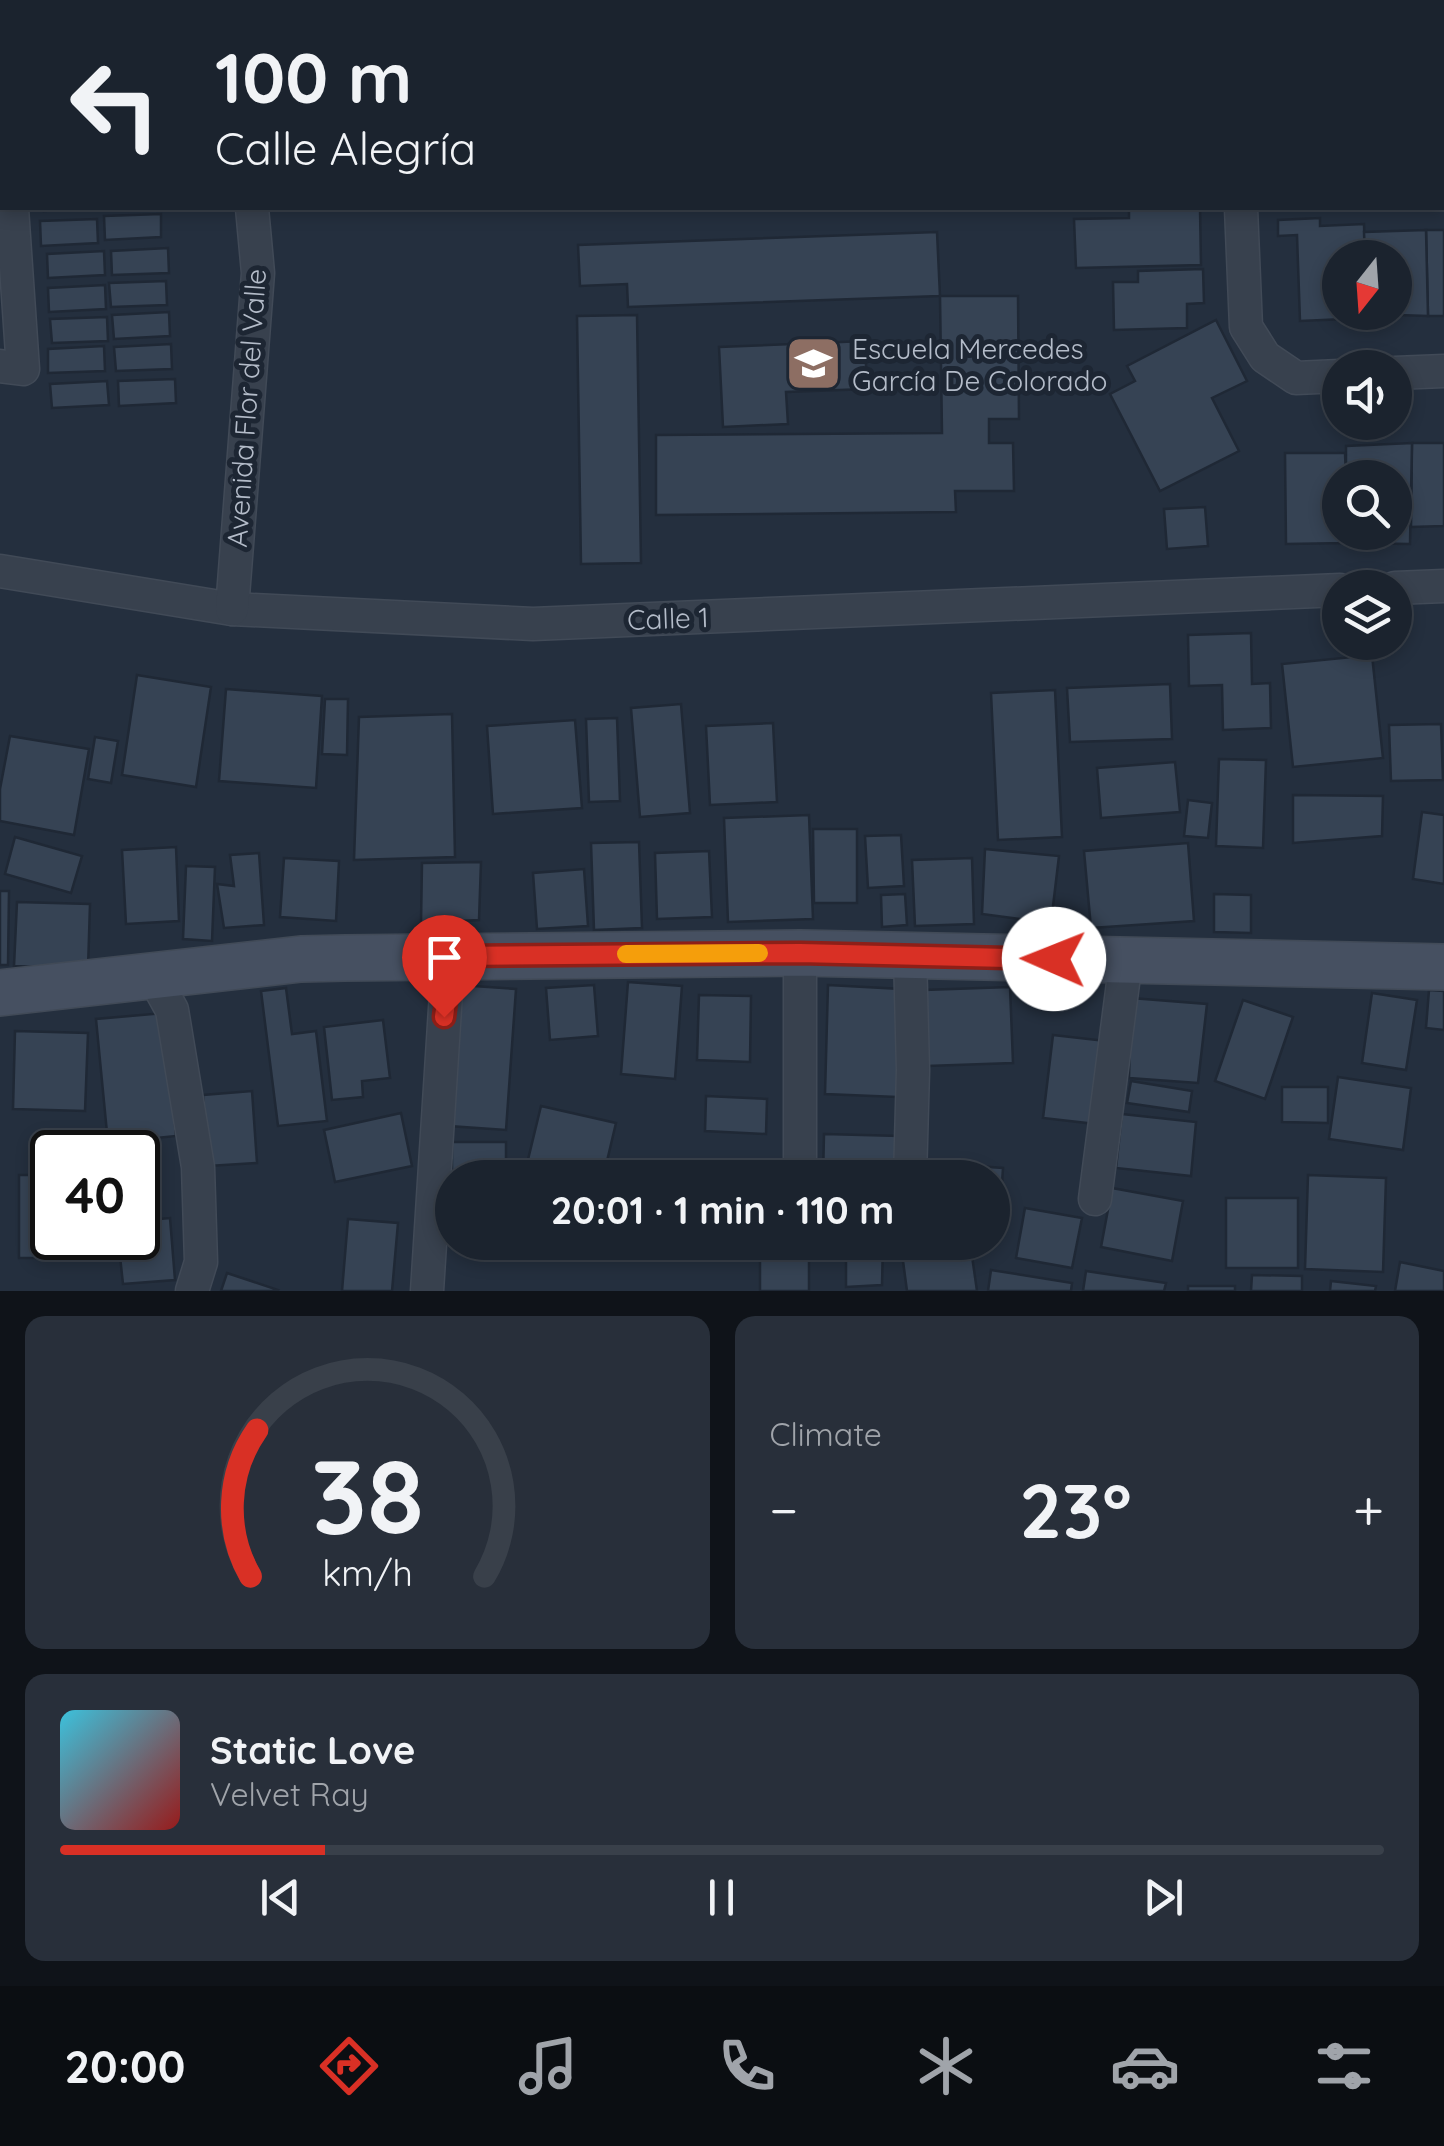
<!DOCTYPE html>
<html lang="en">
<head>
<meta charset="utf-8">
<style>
	body { margin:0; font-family:Quicksand,sans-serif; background:#282f3a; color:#f1f3f6; height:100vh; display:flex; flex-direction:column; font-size:38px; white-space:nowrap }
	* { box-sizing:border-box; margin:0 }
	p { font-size:32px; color:#a0a4aa }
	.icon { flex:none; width:55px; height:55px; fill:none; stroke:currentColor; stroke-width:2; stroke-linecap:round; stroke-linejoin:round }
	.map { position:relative; height:1291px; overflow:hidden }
	.sheet { display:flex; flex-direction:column; gap:25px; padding:25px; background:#0f1319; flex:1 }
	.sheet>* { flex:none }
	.guide { position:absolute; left:0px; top:0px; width:1445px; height:210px; box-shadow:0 5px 15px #0003,0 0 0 2px #39404a; background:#1b232e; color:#f1f3f6; overflow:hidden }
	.needle { width:65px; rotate:197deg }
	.tools { position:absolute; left:1322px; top:240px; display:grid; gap:20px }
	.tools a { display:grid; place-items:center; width:90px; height:90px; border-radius:50%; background:#1b232e; box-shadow:0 5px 15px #0003,0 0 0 2px #39404a; font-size:50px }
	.speed { position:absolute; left:30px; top:1130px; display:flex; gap:20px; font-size:50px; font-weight:700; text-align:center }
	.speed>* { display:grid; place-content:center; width:130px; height:130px; border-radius:50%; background:#1b232e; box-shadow:0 5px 15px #0003,0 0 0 2px #39404a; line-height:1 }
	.speed .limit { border:5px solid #111; border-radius:15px; background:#fff; color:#111 }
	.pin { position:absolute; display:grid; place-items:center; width:85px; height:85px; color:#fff; margin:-102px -42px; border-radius:50% 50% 50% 0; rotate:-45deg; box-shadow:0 0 10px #0007 }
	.pin .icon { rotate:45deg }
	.me { position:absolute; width:110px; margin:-55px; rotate:271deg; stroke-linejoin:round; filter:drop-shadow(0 0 8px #0008) }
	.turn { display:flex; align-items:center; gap:35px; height:210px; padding:0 50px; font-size:45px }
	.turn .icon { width:130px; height:130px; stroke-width:2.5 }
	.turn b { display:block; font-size:70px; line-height:85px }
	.big { font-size:75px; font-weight:800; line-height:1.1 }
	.sheet .card { flex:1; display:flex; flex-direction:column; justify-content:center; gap:15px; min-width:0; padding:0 35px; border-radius:20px; background:#282f3a }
	.sheet .dial { align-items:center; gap:0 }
	.dial svg { height:260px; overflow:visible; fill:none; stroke:#39404a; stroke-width:7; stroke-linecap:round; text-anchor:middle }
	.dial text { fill:#f1f3f6; stroke:none }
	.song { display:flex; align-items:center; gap:30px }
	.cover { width:120px; height:120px; border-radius:15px; background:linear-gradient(135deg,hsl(190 70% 55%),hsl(0 70% 35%)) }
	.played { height:10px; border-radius:5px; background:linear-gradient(90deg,#d93025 20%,#39404a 20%) }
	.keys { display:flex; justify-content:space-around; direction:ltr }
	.heat { display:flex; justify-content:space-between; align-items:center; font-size:55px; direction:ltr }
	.sheet .tiles { flex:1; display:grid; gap:25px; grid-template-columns:1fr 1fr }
	.card:last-child { grid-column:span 2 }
	.trip { position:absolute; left:435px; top:1160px; width:575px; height:100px; border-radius:50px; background:#1b232e; box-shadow:0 5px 15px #0003,0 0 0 2px #39404a; font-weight:800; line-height:100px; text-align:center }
	.tab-bar { display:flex; height:160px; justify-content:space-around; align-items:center; background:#0b0e12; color:#a0a4aa }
	.tab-bar .icon { width:70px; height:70px }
	.tab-bar .on { color:#d93025 }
	.tab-bar b { font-size:45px; color:#f1f3f6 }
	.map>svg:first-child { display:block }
</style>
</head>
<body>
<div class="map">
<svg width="1444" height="1291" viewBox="0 0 1444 1291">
	<rect width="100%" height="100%" fill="#242f3e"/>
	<g fill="#364354" stroke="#1f2835" stroke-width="2.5">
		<rect x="368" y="0" width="116" height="2"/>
		<path d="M 44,208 L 101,208 L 44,211 Z"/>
		<path d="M 1129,208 L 1200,208 L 1201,265 L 1076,268 L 1074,219 L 1129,218 Z"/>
		<path d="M 161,214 L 161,237 L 105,240 L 104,216 Z"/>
		<path d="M 1320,218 L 1320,226 L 1364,224 L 1365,258 L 1340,258 L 1340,312 L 1367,312 L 1368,318 L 1300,321 L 1297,235 L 1278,236 L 1278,220 Z"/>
		<path d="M 97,219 L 98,243 L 41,246 L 40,221 Z"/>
		<path d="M 1426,230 L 1444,230 L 1444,316 L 1428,316 Z"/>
		<path d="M 1426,230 L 1428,316 L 1367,314 L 1395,312 L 1395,258 L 1365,258 L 1364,232 Z"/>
		<path d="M 937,232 L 940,296 L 628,307 L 627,284 L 580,286 L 578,245 Z"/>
		<path d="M 168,248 L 169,273 L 112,275 L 111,251 Z"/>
		<path d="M 104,251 L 105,275 L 48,278 L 47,254 Z"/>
		<path d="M 1203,269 L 1204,303 L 1187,304 L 1187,328 L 1114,330 L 1113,282 L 1138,282 L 1138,271 Z"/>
		<path d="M 166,281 L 167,305 L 111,307 L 109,283 Z"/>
		<path d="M 105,285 L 106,309 L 49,312 L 48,288 Z"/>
		<path d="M 940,296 L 1018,296 L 1019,419 L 989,419 L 989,443 L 1013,443 L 1014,491 L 955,491 L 956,512 L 656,515 L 656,435 L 942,433 Z"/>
		<path d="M 169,312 L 170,336 L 114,339 L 112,315 Z"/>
		<path d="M 637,315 L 641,563 L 581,564 L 577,316 Z"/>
		<path d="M 107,317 L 108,341 L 52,343 L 50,319 Z"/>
		<path d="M 1216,320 L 1247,381 L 1212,398 L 1239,451 L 1160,491 L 1110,394 L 1135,381 L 1127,366 Z"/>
		<path d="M 865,341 L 867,389 L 786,392 L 788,424 L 723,427 L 719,347 Z"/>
		<path d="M 171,344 L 172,369 L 116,371 L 114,347 Z"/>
		<path d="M 104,346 L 105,371 L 48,373 L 48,349 Z"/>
		<path d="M 175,379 L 176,403 L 119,406 L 118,381 Z"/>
		<path d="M 107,381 L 109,405 L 52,408 L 50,384 Z"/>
		<path d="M 1412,443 L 1444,443 L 1444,526 L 1411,527 Z"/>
		<path d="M 1412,443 L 1410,544 L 1347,543 L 1347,532 L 1395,532 L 1395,478 L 1346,478 L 1346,446 Z"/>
		<path d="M 1285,453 L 1345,453 L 1346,478 L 1340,478 L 1340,532 L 1347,532 L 1347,543 L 1286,544 Z"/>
		<path d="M 1205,507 L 1208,546 L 1167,549 L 1164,509 Z"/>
		<path d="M 1251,633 L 1252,684 L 1270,683 L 1271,728 L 1223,730 L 1222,685 L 1189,686 L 1188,635 Z"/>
		<path d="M 1372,655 L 1383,758 L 1293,767 L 1282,664 Z"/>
		<path d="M 137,675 L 211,687 L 196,787 L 122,775 Z"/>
		<path d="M 1170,684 L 1172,739 L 1070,742 L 1067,688 Z"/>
		<path d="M 226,689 L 322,696 L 316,788 L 219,781 Z"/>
		<path d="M 1055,690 L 1062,837 L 998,840 L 991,693 Z"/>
		<path d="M 325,699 L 348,699 L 347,755 L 322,754 Z"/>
		<path d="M 681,704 L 690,813 L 640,817 L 631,708 Z"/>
		<path d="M 452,714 L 455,857 L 354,860 L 359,717 Z"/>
		<path d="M 617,718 L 620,801 L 589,802 L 586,719 Z"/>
		<path d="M 575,720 L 582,808 L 493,814 L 487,726 Z"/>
		<path d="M 773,723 L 777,802 L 710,805 L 706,726 Z"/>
		<path d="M 1441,724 L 1443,780 L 1391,781 L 1389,725 Z"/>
		<path d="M 10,736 L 89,749 L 74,835 L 0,821 L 0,789 Z"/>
		<path d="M 95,737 L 118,741 L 111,783 L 88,779 Z"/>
		<path d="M 1219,759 L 1266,760 L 1263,848 L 1216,846 Z"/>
		<path d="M 1175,762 L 1180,812 L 1101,818 L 1097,768 Z"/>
		<path d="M 1293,795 L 1383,796 L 1382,836 L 1293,843 Z"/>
		<path d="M 1188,800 L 1212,803 L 1208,838 L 1184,836 Z"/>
		<path d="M 1422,812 L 1444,815 L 1444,884 L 1413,879 Z"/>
		<path d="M 809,815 L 813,919 L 728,922 L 724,818 Z"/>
		<path d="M 813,829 L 857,829 L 857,903 L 814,903 Z"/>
		<path d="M 901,835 L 904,886 L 868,888 L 865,836 Z"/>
		<path d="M 15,837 L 82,856 L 71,893 L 5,874 Z"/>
		<path d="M 639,842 L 642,928 L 594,930 L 591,843 Z"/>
		<path d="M 1188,843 L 1194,921 L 1091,928 L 1084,851 Z"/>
		<path d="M 176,847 L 179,921 L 126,924 L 122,850 Z"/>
		<path d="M 985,849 L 1059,856 L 1051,923 L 982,914 Z"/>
		<path d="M 709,851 L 712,917 L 657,919 L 655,853 Z"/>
		<path d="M 259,853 L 264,925 L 224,928 L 217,884 L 234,886 L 230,855 Z"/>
		<path d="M 284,858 L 339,861 L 336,921 L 280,917 Z"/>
		<path d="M 972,858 L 974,924 L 915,926 L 912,860 Z"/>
		<path d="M 481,862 L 479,920 L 421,923 L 422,863 Z"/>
		<path d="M 186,866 L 215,867 L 212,941 L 183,939 Z"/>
		<path d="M 584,869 L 588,926 L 537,929 L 533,873 Z"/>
		<path d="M 0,891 L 9,891 L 8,965 L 0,965 Z"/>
		<path d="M 905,894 L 907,925 L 882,927 L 881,895 Z"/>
		<path d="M 1214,894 L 1251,895 L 1251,933 L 1214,932 Z"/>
		<path d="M 17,902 L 90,904 L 88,969 L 14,966 Z"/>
		<path d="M 628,982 L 682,986 L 675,1079 L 621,1074 Z"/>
		<path d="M 459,985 L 516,989 L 506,1130 L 449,1126 Z"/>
		<path d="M 594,985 L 598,1036 L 550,1040 L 546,988 Z"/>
		<path d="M 828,985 L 901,989 L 897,1097 L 825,1094 Z"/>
		<path d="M 1010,987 L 1013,1063 L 927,1066 L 924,990 Z"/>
		<path d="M 286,988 L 292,1034 L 316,1031 L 327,1121 L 278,1126 L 261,991 Z"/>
		<path d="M 1429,990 L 1444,991 L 1444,1030 L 1426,1028 Z"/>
		<path d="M 1372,993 L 1417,1000 L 1406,1070 L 1362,1063 Z"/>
		<path d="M 699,995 L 751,996 L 750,1062 L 697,1060 Z"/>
		<path d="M 1131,998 L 1207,1004 L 1198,1083 L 1129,1078 Z"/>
		<path d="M 1243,1000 L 1293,1017 L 1265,1099 L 1215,1081 Z"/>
		<path d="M 164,1013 L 176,1136 L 108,1143 L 96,1019 Z"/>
		<path d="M 383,1020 L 390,1078 L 362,1081 L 363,1097 L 332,1100 L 324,1027 Z"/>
		<path d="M 15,1031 L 88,1033 L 85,1111 L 13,1109 Z"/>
		<path d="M 1053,1035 L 1106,1041 L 1096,1124 L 1043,1118 Z"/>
		<path d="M 1338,1077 L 1411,1088 L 1403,1150 L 1329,1139 Z"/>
		<path d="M 1131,1081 L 1192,1091 L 1189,1112 L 1127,1103 Z"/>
		<path d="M 1282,1087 L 1328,1087 L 1328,1123 L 1282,1122 Z"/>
		<path d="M 252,1091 L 257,1163 L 208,1166 L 203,1095 Z"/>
		<path d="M 706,1096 L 767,1099 L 766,1134 L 705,1131 Z"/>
		<path d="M 541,1106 L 616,1123 L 603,1178 L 524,1176 Z"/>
		<path d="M 401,1113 L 412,1166 L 335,1182 L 324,1130 Z"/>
		<path d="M 1122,1114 L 1196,1122 L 1191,1176 L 1116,1168 Z"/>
		<path d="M 824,1134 L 900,1136 L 899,1178 L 823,1178 Z"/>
		<path d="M 452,1142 L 506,1142 L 506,1178 L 452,1178 L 452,1214 Z"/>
		<path d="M 932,1163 L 1003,1168 L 999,1229 L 992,1228 L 992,1178 L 931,1178 Z"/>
		<path d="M 19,1175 L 52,1175 L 52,1238 L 68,1238 L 69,1258 L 19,1258 Z"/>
		<path d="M 1308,1175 L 1386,1178 L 1383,1272 L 1305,1269 Z"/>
		<path d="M 1112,1188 L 1183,1201 L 1172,1261 L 1101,1247 Z"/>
		<rect x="1226" y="1198" width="72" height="70"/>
		<path d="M 1025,1208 L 1082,1218 L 1072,1268 L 1016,1258 Z"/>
		<path d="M 170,1218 L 175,1280 L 123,1284 L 118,1238 L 138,1238 L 138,1221 Z"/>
		<path d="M 348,1219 L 398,1223 L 392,1291 L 342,1291 Z"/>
		<path d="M 846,1242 L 883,1242 L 882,1285 L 846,1287 Z"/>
		<path d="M 926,1242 L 970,1242 L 977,1291 L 907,1291 L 901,1246 Z"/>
		<path d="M 760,1259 L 809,1260 L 809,1291 L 760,1291 Z"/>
		<path d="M 1400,1262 L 1444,1271 L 1444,1291 L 1395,1291 Z"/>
		<path d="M 991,1270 L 1072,1283 L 1071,1291 L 988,1291 Z"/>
		<path d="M 1086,1271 L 1166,1283 L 1164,1291 L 1083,1291 Z"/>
		<path d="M 227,1273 L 278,1290 L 277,1291 L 221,1291 Z"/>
		<path d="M 1252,1275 L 1302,1276 L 1302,1291 L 1251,1291 Z"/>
		<path d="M 1331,1281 L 1376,1286 L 1375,1291 L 1330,1291 Z"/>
		<rect x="1188" y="1286" width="47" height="5"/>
	</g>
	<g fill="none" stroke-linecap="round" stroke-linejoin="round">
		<defs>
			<g id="street">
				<path d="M 236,0 L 236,2"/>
				<path d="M 0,6 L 2,6"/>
				<path d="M 1442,9 L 1444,9"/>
				<path d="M 0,43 L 2,79"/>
				<path d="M 1241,208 L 1246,327 L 1265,357 L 1296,378 L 1340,376"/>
				<path d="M 0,366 L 23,369 L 12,208"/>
				<path d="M 1395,373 L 1444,371"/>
				<path d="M 0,571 L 232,609 L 533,624 L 1340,590"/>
				<path d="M 1395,588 L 1444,586"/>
				<path d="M 232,609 L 258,273 L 252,208"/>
				<path d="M 800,953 L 800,1178"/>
				<path d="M 910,955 L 913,1070 L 910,1178"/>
				<path d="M 152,974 L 172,1010 L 198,1167 L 201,1262 L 192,1291"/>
				<path d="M 1095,1199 L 1126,960"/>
				<path d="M 427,1291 L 447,977 L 452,956"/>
			</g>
			<path id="secondary" d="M 0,993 L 301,959 L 345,958 L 800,953 L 1444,967"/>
		</defs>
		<use href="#street" stroke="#414a57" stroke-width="35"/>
		<use href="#secondary" stroke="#414a57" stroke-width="48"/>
		<use href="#street" stroke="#38414e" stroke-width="32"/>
		<use href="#secondary" stroke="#465061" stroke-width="45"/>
	</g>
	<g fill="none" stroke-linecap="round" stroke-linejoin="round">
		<defs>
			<path id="route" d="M 444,1017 L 452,956 L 800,953 L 1054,959"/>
		</defs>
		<use href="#route" stroke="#8d1f18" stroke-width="25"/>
		<use href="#route" stroke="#d93025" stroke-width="18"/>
		<path stroke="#f59e0b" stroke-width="18" d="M 626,954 L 759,953"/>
	</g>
	<defs>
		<symbol id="school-square" viewBox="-11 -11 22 22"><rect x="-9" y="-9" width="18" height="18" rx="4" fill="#8d6e63" stroke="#1d2633"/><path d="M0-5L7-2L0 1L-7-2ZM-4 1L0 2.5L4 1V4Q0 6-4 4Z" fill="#fff"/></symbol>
	</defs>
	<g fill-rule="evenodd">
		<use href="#school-square" x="782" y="332" width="63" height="63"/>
	</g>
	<g text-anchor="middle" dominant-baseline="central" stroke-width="10" stroke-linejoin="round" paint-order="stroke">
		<g font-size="28" fill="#b4bcc9" stroke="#1d2633" text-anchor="start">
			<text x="852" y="348">Escuela Mercedes<tspan x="852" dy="32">García De Colorado</tspan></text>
		</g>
		<g font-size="28" fill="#b4bcc9" stroke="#1d2633">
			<text transform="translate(246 408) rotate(-86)">Avenida Flor del Valle</text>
			<text transform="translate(668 618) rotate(-2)">Calle 1</text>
		</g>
	</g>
</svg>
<div class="tools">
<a><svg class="needle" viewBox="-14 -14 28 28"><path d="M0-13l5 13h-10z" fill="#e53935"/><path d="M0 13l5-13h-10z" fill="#a0a4aa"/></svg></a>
<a><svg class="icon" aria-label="sound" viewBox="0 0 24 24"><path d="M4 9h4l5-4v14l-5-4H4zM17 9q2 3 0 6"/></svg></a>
<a><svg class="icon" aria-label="search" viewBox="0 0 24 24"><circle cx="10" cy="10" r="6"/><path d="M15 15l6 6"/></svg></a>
<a><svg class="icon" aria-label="layers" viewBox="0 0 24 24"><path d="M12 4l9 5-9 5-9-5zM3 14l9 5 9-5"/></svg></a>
</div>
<div class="speed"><div class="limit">40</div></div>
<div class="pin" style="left:444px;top:1017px;background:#d93025"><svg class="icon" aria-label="arrive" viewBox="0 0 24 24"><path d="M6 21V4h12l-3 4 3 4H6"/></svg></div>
<svg class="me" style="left:1054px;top:959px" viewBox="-20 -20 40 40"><circle r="19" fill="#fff"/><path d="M0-13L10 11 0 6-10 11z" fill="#d93025"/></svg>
<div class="trip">20:01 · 1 min · 110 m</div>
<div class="guide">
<div class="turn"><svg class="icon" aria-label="left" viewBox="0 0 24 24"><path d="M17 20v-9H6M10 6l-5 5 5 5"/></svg><div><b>100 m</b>Calle Alegría</div></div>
</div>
</div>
<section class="sheet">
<div class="tiles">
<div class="card dial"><svg viewBox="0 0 100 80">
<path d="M14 69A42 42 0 1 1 86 69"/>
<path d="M14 69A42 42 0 0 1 16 24" stroke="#d93025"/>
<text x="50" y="56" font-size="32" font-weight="700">38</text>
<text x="50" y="72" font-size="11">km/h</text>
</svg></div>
<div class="card"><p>Climate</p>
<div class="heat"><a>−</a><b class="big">23°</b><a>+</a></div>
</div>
<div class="card">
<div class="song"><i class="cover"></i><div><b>Static Love</b><p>Velvet Ray</p></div></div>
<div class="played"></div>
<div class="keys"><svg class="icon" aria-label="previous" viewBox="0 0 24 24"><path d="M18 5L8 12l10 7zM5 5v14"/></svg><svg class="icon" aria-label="pause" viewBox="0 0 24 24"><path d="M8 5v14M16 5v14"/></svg><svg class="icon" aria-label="next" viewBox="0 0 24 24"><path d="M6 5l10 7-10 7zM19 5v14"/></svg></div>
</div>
</div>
</section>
<nav class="tab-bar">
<b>20:00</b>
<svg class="icon on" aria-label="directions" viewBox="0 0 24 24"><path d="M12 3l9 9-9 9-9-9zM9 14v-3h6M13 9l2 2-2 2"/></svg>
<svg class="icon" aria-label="music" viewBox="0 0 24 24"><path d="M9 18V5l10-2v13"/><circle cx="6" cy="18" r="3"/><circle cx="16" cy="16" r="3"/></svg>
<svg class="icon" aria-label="phone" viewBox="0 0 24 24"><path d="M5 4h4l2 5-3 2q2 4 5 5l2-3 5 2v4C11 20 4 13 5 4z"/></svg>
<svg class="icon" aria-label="climate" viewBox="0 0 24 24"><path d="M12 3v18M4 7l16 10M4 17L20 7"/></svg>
<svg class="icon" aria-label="car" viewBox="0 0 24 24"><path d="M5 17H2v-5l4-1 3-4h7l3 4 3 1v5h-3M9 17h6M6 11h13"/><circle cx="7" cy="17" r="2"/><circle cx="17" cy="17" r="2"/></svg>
<svg class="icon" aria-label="filters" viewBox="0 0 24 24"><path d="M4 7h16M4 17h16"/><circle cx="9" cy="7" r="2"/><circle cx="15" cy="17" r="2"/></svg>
</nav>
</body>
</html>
